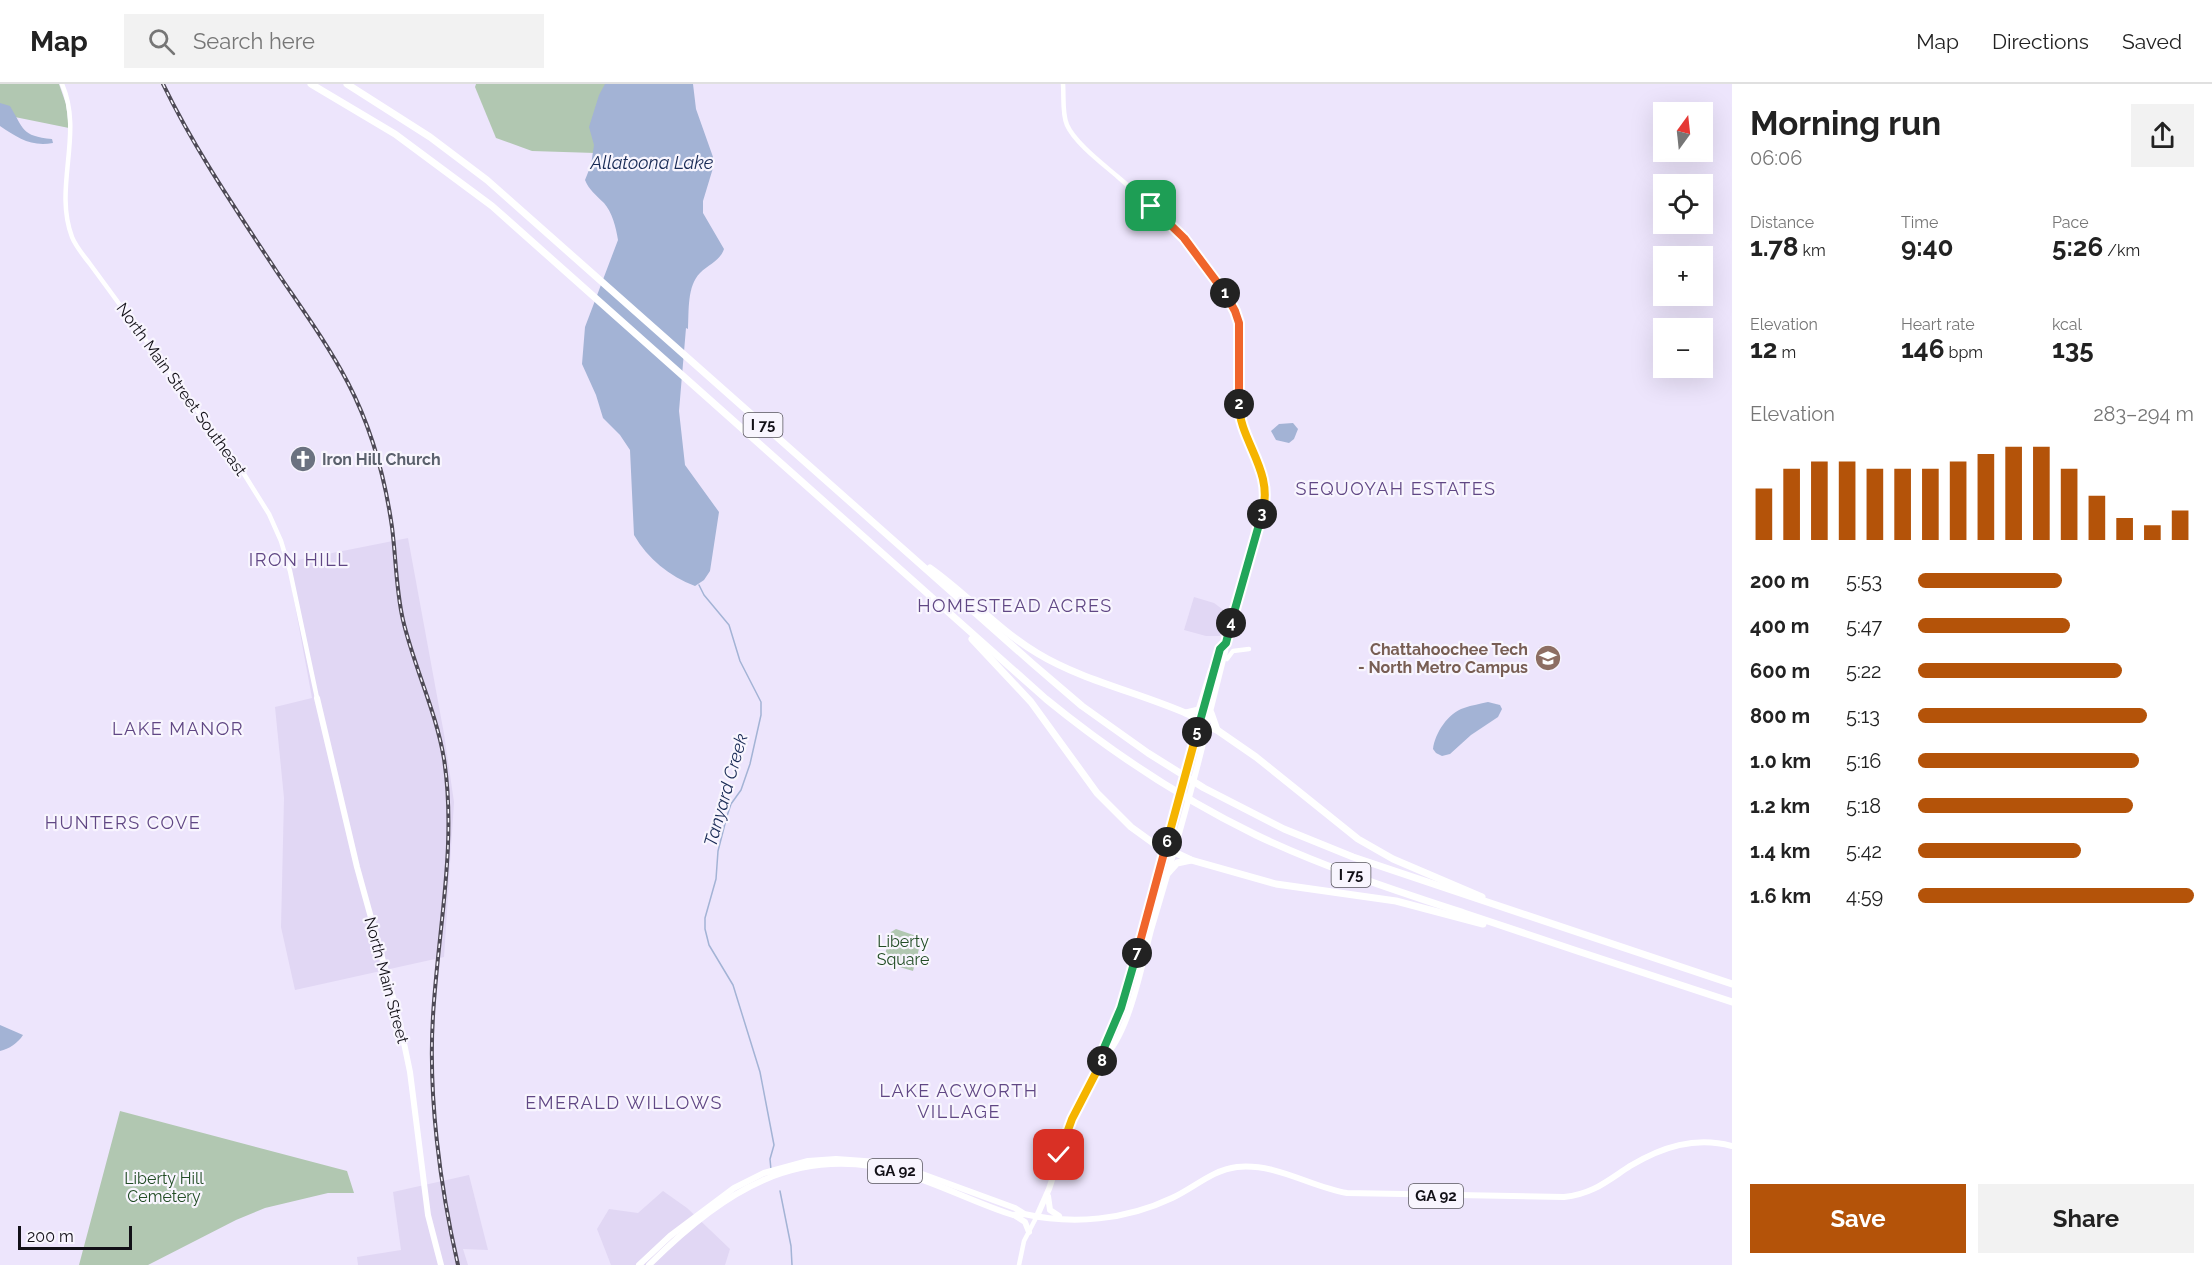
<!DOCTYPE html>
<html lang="en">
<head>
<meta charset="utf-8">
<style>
  :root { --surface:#fff; --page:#f2f2f2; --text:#222; --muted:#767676; --line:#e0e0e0; --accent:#b45309 }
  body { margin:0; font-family:Raleway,sans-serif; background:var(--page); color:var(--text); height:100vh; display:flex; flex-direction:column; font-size:22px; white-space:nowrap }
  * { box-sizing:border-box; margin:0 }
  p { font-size:20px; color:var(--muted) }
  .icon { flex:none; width:33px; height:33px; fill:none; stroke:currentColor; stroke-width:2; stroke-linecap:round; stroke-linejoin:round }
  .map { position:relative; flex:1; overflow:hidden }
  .drawer { display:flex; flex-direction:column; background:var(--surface); width:480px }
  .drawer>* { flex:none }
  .needle { width:39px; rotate:15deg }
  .buttons { position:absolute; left:1653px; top:18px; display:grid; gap:12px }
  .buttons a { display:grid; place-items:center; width:60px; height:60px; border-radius:0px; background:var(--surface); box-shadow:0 6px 24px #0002; font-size:30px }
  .scale { position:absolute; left:18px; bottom:15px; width:114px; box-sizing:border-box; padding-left:6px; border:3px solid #121017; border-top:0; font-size:16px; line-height:21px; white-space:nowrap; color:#121017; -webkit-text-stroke:4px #f8f5fe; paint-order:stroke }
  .pin { position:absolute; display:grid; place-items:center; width:51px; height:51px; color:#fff; margin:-26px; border-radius:12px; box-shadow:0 3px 9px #0006 }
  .km { position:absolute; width:30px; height:30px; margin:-15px; border-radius:50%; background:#222; color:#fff; font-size:16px; line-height:30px; text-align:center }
  .round { display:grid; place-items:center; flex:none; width:63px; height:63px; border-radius:0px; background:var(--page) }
  .headline { display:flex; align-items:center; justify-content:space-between; height:102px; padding:0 18px }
  h1 { font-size:33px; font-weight:700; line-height:45px }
  .metrics { display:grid; grid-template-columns:repeat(3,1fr); gap:9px; height:102px; padding:6px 18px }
  .metrics div { display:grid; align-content:center }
  .metrics b { font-size:26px; font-weight:700 }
  .metrics small { font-size:16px; font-weight:400 }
  .metrics p { font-size:16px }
  .chart { height:168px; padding:12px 18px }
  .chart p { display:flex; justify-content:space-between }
  .chart svg { width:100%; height:108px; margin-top:6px; stroke:var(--accent); stroke-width:6 }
  .action { display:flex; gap:12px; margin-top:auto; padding:12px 18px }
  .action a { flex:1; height:69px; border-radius:0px; background:var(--accent); color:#fff; font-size:24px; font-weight:700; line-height:69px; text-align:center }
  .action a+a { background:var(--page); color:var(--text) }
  ul { padding:0 18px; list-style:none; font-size:20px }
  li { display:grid; grid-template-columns:96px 72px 1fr; align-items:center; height:45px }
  li i { height:15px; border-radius:8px; background:var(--accent) }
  header { display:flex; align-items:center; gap:36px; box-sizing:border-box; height:84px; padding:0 30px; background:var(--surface); border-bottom:2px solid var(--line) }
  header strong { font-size:28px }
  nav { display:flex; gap:33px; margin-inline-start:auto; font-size:21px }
  .search { width:420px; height:54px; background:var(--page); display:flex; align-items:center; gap:15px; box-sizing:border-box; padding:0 21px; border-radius:0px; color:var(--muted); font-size:22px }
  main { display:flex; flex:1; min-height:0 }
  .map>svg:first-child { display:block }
</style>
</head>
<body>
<header>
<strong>Map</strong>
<div class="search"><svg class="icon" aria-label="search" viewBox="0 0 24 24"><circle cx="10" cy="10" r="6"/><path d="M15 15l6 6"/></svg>Search here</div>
<nav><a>Map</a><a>Directions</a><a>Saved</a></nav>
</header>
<main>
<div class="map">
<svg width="1732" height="1181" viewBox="0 0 1732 1181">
  <rect width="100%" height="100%" fill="#ede5fc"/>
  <g fill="#e1d7f4">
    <polygon points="408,454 444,650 454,718 444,873 295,906 281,843 284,714 275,623 312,614 287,478"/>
    <polygon points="1194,513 1214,519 1226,528 1220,552 1206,552 1184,546"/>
    <polygon points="469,1091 488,1166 463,1165 468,1181 358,1181 357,1173 401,1166 393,1108"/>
    <polygon points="663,1107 687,1124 730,1165 725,1181 611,1181 597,1145 609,1125 638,1129"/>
  </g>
  <g fill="#b1c7b1">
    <polygon points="0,0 59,0 66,20 69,44 0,30"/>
    <polygon points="476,0 613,0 595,69 532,67 496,54 475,3"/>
    <polygon points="896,845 922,854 913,887 883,878 891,848"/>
    <polygon points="120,1027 347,1087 354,1109 328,1109 265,1124 236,1136 148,1181 79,1181"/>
  </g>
  <g fill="#a3b3d5">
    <path d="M605,0h88l3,25 17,48v11l-10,33v12l21,36c-4,12 -15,15 -24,24 -13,13 -11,38 -12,56l-2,-1 -7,83 6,54 34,47 -9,59 -6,9 -9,6c-26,-10 -47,-27 -61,-51l-4,-85 -10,-15 -17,-17 -7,-23 -14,-31 3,-37 33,-87c-2,-13 -6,-28 -14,-37 -8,-8 -15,-13 -19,-23l6,-15 3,-20 -5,-18 10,-32z"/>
    <path d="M0,19l10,3c14,23 11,30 42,33l1,4c-22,4 -35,-5 -53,-17z"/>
    <polygon points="1293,339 1298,345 1294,355 1289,359 1276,356 1271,347 1279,340"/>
    <path d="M1488,618l12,3 2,4 -4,8 -27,18 -21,19 -8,2 -6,-3 -3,-4c2,-16 15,-36 31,-41 8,-3 16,-4 24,-6z"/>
    <path d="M0,941l23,10c-5,8 -14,14 -23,16z"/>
  </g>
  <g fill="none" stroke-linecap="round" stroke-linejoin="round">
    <g stroke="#a3b3d5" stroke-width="1.5">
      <polyline points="699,501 704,511 729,541 740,577 761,618 761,631 750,680 741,706 731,720 727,732 718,767 716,795 705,834 705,845 709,861 733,901 760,988 774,1061 770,1075 771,1086"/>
      <polyline points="780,1107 791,1162 792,1181"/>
    </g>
    <g stroke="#fff" stroke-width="4.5">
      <path d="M62,0c22,50 -9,103 10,153 4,10 12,19 18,27l154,210 25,40 12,27 9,30 27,127"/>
      <path d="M1063,0c1,12 -1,30 4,41 8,18 36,39 51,52 42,36 106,92 121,146v86l11,32 10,23 4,19v24l-38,136v8l-19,76"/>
      <polyline points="1227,575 1233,567 1249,565"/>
      <polyline points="1216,580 1220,565 1226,559"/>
      <polyline points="1199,640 1207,612"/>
      <polyline points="1019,1181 1024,1157 1037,1132"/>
    </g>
    <g stroke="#fff" stroke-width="6">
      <polyline points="317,614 357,783 399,935 410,988 428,1131 441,1181"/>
      <polyline points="1103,974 1104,964 1125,913 1199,640"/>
      <polyline points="1048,1112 1050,1126 1059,1132"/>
      <polyline points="1014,1131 1025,1138 1029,1148"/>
      <path d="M1037,1132l12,-27 23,-70 31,-61c26,-23 39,-94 48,-128 20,-67 40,-135 56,-203"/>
      <polyline points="639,1181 670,1152 734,1104 764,1089 808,1077 836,1075 878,1078 914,1087 1015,1124 1023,1129"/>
      <path d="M649,1181c72,-72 147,-123 253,-92 38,11 73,30 111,42l11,-1c49,11 102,6 148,-16 22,-10 40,-28 65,-31 40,-4 73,20 110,26l217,4c29,-3 43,-16 66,-31 32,-19 65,-30 102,-20"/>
    </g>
    <g stroke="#fff" stroke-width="7">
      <path d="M311,0l84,50 97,72 554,493c65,53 134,99 210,136 67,32 138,55 208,78 89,30 179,60 268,89"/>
      <polyline points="347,0 430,53 487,96 1033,580 1082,622 1148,669 1204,704 1284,745 1353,773 1732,900"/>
      <path d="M930,484c37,26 68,62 107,85 46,28 104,40 153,62l9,9 18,6 39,27 102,82 35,20 89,38"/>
      <polyline points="972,555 1031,618 1097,709 1131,743 1160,764 1176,769 1191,776 1276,800 1396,817 1483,840"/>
      <polyline points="1186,629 1199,626 1211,587 1216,579"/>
      <polyline points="1211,629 1217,646"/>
      <polyline points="1168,789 1177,779 1191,776"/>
    </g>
    <g stroke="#4e4a56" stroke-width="4">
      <path id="rail" d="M163,0c32,66 74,127 114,188 25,37 50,71 71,111 23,44 37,95 44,144 4,31 4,63 11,93 11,47 33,91 41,139 13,85 -6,171 -11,257 -5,79 7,171 25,249"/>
    </g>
    <use href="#rail" stroke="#f8f5fe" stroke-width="1.5" stroke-dasharray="4.5" stroke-linecap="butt"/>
  </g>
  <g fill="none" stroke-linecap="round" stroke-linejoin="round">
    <g stroke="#fff" stroke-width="12">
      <polyline id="split-1" points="1151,122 1184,154 1225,209"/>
    </g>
    <g stroke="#fff" stroke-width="12">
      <polyline id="split-2" points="1225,209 1235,227 1239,239 1239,320"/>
    </g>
    <g stroke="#fff" stroke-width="12">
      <path id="split-3" d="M1239,320c0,37 36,67 23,110"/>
    </g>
    <g stroke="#fff" stroke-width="12">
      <polyline id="split-4" points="1231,539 1262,430"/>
    </g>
    <g stroke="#fff" stroke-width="12">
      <polyline id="split-5" points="1197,648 1220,565 1226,559 1231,539"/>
    </g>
    <g stroke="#fff" stroke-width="12">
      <polyline id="split-6" points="1167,758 1197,648"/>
    </g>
    <g stroke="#fff" stroke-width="12">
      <polyline id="split-7" points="1137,869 1167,758"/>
    </g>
    <g stroke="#fff" stroke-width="12">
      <polyline id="split-8" points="1102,977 1104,964 1121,924 1137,869"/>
    </g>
    <g stroke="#fff" stroke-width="12">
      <polyline id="split-9" points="1059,1071 1072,1035 1102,977"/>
    </g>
    <use href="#split-1" stroke="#f0652b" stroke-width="8"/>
    <use href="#split-2" stroke="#f0652b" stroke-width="8"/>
    <use href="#split-3" stroke="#f5b400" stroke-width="8"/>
    <use href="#split-4" stroke="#22a559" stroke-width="8"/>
    <use href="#split-5" stroke="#22a559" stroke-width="8"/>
    <use href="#split-6" stroke="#f5b400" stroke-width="8"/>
    <use href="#split-7" stroke="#f0652b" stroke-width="8"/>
    <use href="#split-8" stroke="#22a559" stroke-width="8"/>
    <use href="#split-9" stroke="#f5b400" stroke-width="8"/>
  </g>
  <defs>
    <g id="church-disc" transform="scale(1.35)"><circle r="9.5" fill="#6b7280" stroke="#f8f5fe"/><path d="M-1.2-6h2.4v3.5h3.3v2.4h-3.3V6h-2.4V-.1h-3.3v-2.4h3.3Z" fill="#fff"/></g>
    <g id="university-disc" transform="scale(1.35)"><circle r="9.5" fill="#8d6e63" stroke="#f8f5fe"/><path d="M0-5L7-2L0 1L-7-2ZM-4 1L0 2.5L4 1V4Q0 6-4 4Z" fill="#fff"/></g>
  </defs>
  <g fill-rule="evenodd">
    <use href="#church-disc" x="303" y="375"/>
    <use href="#university-disc" x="1548" y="574"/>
  </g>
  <g text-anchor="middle" stroke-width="4.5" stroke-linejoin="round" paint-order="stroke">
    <g fill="#f8f5fe" stroke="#57555c" stroke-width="1.5">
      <rect x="743.5" y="329" width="39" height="24" rx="4.5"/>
      <rect x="1331.5" y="779" width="39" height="24" rx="4.5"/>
      <rect x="868" y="1075" width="54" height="24" rx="4.5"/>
      <rect x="1409" y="1100" width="54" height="24" rx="4.5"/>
    </g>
    <g font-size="15" font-weight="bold" fill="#121017">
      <text x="763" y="346">I 75</text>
      <text x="1351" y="796">I 75</text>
      <text x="895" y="1092">GA 92</text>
      <text x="1436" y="1117">GA 92</text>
    </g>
    <g font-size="16" fill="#121017" stroke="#f8f5fe">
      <text transform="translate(182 305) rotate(54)" y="6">North Main Street Southeast</text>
      <text transform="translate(387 896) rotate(75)" y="6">North Main Street</text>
    </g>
    <g font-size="16" font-weight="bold" fill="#5b616d" stroke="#f8f5fe" text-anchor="start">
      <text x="322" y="381">Iron Hill Church</text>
    </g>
    <g font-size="16" font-weight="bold" fill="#785e54" stroke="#f8f5fe" text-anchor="end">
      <text x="1528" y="571">Chattahoochee Tech<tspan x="1528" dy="18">- North Metro Campus</tspan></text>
    </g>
    <g font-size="16" fill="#214c24" stroke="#f8f5fe">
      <text x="903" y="863">Liberty<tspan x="903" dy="18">Square</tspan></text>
      <text x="164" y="1100">Liberty Hill<tspan x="164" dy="18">Cemetery</tspan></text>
    </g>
    <g font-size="18" font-style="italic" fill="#182a55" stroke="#f8f5fe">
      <text x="652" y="85">Allatoona Lake</text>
      <text transform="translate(726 706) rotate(-74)" y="6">Tanyard Creek</text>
    </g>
    <g font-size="18" letter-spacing="1.5" fill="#604784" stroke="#f8f5fe">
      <text x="1396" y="411">SEQUOYAH ESTATES</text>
      <text x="299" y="482">IRON HILL</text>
      <text x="1015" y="528">HOMESTEAD ACRES</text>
      <text x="178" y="651">LAKE MANOR</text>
      <text x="123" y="745">HUNTERS COVE</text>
      <text x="959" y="1013">LAKE ACWORTH<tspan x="959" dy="21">VILLAGE</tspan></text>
      <text x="624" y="1025">EMERALD WILLOWS</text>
    </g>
  </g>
</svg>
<div class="buttons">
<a><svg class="needle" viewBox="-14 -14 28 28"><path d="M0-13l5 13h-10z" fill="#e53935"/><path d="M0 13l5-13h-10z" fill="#767676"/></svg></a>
<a><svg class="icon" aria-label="locate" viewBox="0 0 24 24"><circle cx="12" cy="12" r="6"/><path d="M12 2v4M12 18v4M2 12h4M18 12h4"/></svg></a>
<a>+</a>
<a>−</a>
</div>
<div class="scale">200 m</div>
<div class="pin" style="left:1151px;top:122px;background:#1e9e55"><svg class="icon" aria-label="arrive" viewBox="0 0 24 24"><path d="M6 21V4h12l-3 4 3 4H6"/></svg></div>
<div class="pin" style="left:1059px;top:1071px;background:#d93025"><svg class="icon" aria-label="check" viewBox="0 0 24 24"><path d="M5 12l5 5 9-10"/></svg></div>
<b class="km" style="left:1225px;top:209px">1</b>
<b class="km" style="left:1239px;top:320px">2</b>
<b class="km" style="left:1262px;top:430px">3</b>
<b class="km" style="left:1231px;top:539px">4</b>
<b class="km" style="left:1197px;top:648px">5</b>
<b class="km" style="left:1167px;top:758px">6</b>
<b class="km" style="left:1137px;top:869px">7</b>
<b class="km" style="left:1102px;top:977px">8</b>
</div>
<section class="drawer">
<div class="headline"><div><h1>Morning run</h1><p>06:06</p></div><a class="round"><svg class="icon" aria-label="share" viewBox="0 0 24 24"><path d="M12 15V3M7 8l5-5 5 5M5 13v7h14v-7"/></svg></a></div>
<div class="metrics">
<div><p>Distance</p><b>1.78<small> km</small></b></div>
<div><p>Time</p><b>9:40</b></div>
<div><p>Pace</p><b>5:26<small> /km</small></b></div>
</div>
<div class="metrics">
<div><p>Elevation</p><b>12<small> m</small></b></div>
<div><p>Heart rate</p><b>146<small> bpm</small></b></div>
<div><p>kcal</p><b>135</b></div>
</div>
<div class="chart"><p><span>Elevation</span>283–294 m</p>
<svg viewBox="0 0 160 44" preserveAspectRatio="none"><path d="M5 44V23M15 44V15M25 44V12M35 44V12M45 44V15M55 44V15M65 44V15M75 44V12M85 44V9M95 44V6M105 44V6M115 44V15M125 44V26M135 44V35M145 44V38M155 44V32"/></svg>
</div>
<ul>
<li><b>200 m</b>5:53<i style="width:52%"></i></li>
<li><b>400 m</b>5:47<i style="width:55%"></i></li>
<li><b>600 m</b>5:22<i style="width:74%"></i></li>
<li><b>800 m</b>5:13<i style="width:83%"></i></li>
<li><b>1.0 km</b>5:16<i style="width:80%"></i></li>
<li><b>1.2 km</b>5:18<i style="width:78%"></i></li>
<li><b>1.4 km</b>5:42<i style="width:59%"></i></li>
<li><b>1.6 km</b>4:59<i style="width:100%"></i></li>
</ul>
<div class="action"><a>Save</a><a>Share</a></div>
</section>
</main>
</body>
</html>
